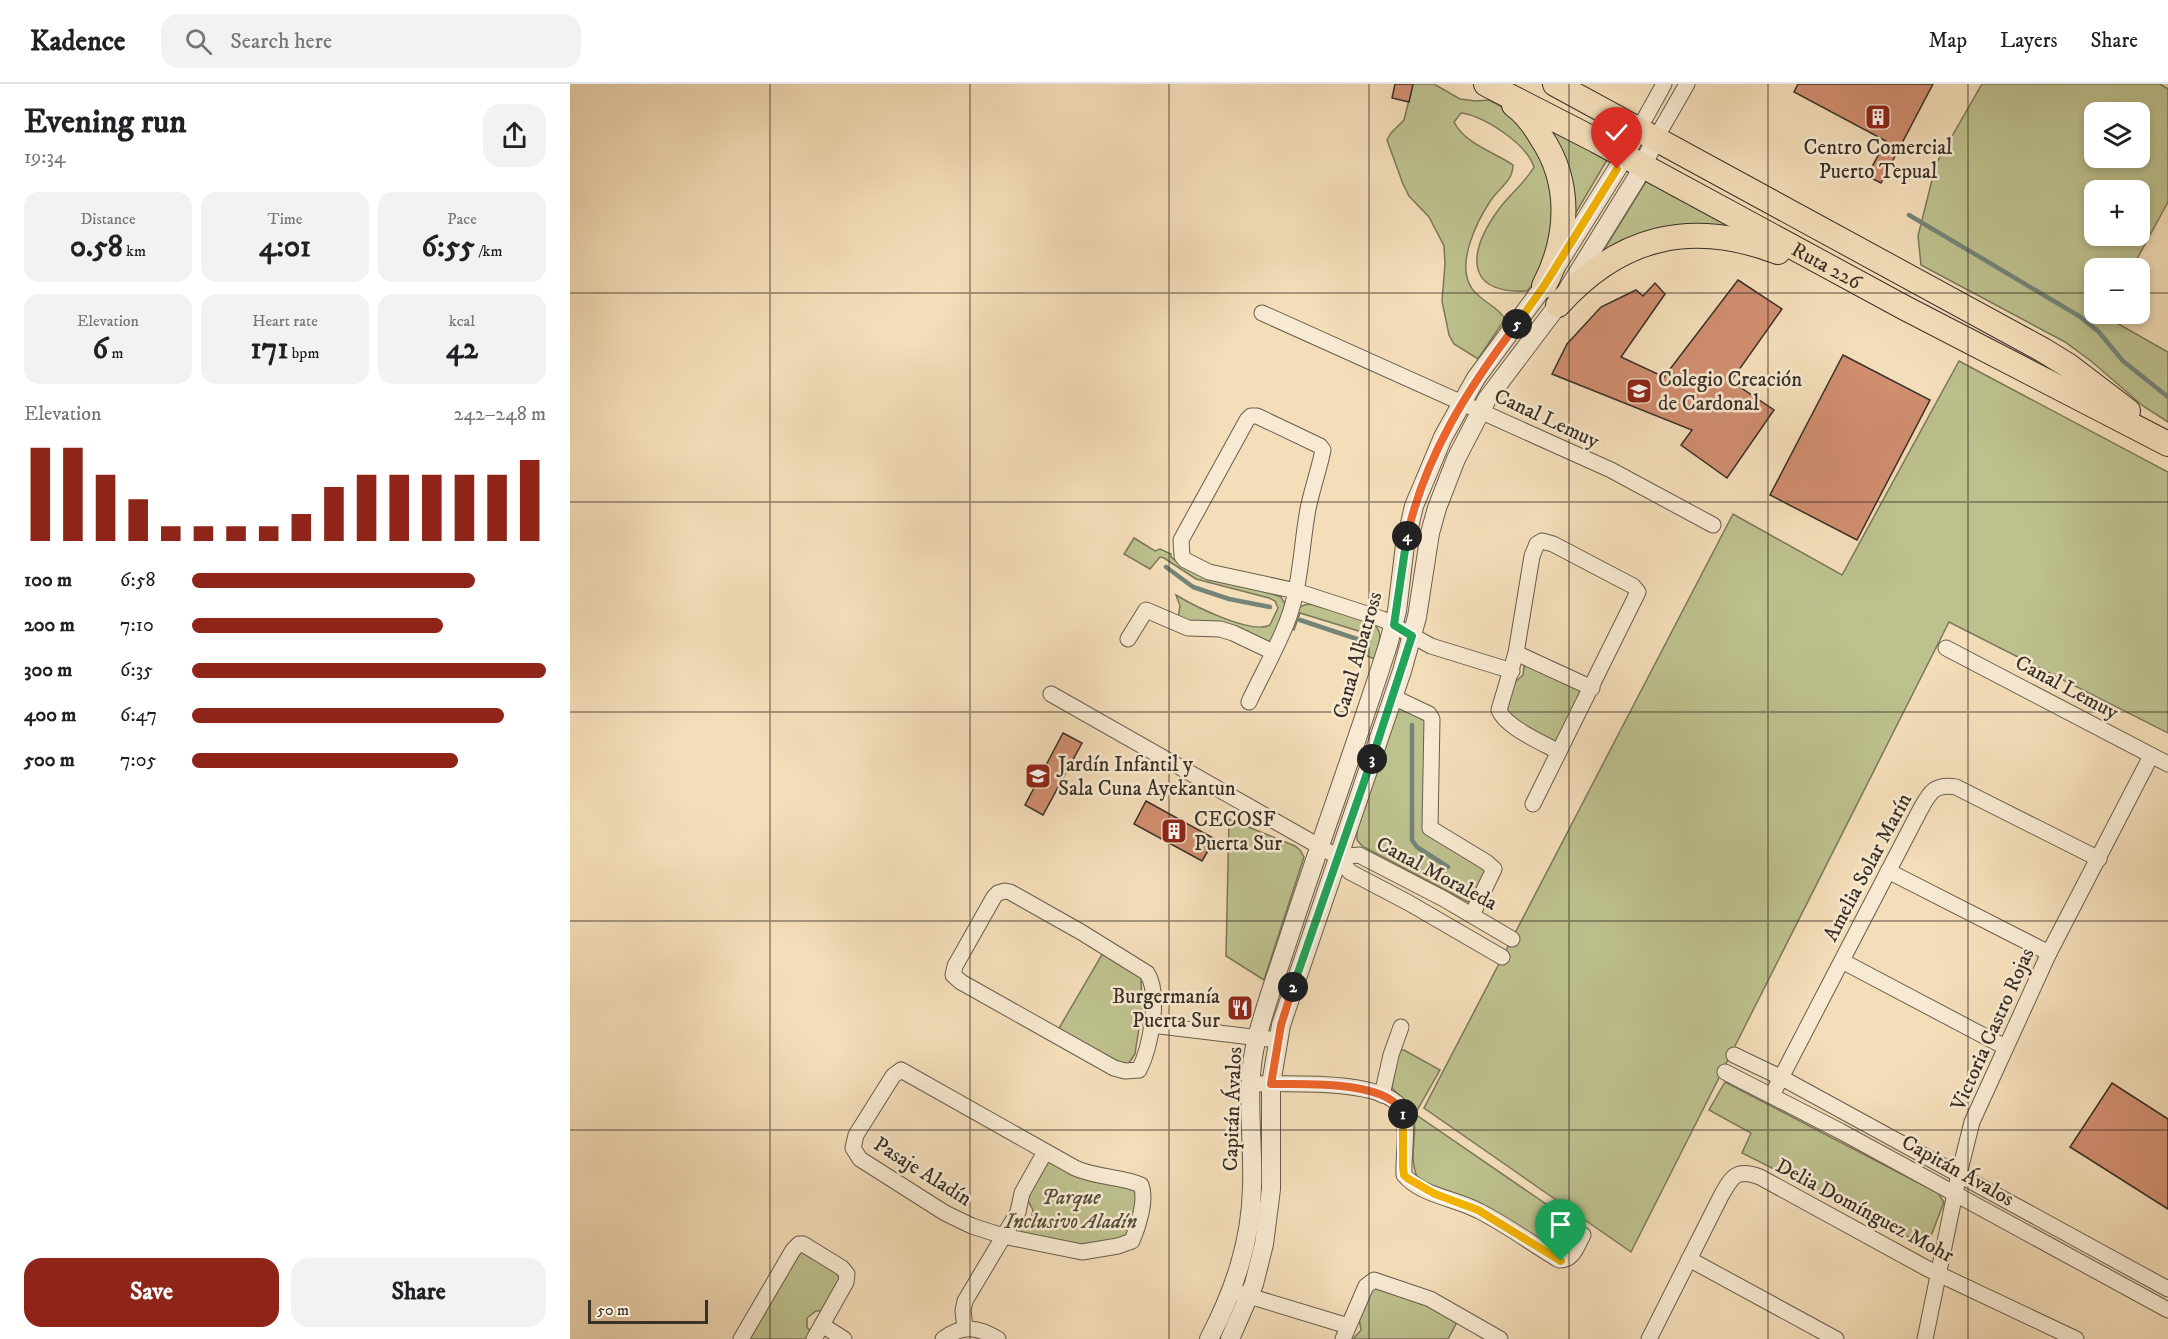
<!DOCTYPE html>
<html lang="en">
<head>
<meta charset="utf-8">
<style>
  :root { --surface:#fff; --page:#f2f2f2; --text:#202124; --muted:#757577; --line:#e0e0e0; --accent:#8f2418 }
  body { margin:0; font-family:"IM FELL DW Pica",serif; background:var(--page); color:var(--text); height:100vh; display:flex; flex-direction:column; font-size:22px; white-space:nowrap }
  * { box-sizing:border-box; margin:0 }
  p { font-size:20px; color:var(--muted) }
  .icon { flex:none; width:33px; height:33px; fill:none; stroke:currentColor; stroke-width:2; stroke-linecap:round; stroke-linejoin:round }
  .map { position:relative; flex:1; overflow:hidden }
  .drawer { display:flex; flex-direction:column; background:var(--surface); width:570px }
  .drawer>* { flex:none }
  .tools { position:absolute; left:1514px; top:18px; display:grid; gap:12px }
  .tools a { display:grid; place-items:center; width:66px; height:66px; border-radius:12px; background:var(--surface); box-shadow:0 3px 9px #0003; font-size:30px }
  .scale { position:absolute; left:18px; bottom:15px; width:120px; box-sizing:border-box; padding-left:6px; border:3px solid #393027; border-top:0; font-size:16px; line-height:21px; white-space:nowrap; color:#393027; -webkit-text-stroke:4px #f8ead2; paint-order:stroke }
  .pin { position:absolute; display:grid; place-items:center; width:51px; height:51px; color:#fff; margin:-62px -26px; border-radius:50% 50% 50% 0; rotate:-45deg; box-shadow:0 0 6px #0007 }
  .pin .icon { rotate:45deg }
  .km { position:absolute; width:30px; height:30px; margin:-15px; border-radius:50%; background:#222; color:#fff; font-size:16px; line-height:30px; text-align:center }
  .round { display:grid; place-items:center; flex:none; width:63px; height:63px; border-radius:18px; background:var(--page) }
  .headline { display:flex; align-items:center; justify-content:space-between; height:102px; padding:0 24px }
  h1 { font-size:33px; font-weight:700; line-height:45px }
  .figures { display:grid; grid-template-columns:repeat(3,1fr); gap:9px; height:102px; padding:6px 24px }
  .figures div { display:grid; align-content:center; border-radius:15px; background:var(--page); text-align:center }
  .figures b { font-size:30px; font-weight:700 }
  .figures small { font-size:16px; font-weight:400 }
  .figures p { font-size:16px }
  .chart { height:168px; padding:12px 24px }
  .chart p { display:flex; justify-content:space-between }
  .chart svg { width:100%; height:108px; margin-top:6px; stroke:var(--accent); stroke-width:6 }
  .primary-button { display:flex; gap:12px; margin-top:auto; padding:12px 24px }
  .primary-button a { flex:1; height:69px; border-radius:18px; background:var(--accent); color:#fff; font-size:24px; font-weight:700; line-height:69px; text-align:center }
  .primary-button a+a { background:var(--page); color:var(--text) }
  ul { padding:0 24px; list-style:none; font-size:20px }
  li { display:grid; grid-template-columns:96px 72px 1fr; align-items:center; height:45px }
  li i { height:15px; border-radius:8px; background:var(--accent) }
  header { display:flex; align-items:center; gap:36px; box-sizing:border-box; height:84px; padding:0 30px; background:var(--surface); border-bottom:2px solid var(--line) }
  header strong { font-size:28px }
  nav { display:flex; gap:33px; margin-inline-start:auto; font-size:21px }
  .search { width:420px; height:54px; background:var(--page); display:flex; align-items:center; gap:15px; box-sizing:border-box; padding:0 21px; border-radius:18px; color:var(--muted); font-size:22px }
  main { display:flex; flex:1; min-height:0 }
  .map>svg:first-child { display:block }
</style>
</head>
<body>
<header>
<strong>Kadence</strong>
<div class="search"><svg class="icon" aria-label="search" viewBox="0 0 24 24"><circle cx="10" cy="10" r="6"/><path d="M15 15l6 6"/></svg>Search here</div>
<nav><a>Map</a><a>Layers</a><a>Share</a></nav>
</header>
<main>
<section class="drawer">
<div class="headline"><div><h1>Evening run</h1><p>19:34</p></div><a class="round"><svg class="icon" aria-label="share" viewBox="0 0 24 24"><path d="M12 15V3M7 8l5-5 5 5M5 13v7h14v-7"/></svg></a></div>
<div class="figures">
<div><p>Distance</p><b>0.58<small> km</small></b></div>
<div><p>Time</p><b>4:01</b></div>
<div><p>Pace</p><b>6:55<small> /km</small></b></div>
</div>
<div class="figures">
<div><p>Elevation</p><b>6<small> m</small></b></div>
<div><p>Heart rate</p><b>171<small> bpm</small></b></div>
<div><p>kcal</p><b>42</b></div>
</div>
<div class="chart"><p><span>Elevation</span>242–248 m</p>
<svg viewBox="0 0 160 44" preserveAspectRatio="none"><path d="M5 44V6M15 44V6M25 44V17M35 44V27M45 44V38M55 44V38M65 44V38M75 44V38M85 44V33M95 44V22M105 44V17M115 44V17M125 44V17M135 44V17M145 44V17M155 44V11"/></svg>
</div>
<ul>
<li><b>100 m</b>6:58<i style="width:80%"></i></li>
<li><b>200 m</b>7:10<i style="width:71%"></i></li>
<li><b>300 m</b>6:35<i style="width:100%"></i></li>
<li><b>400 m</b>6:47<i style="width:88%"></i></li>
<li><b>500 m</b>7:05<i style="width:75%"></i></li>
</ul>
<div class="primary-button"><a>Save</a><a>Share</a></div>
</section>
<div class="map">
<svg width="1598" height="1255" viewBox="0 0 1598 1255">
  <rect width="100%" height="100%" fill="#f4deb9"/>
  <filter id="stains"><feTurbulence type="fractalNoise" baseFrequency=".00333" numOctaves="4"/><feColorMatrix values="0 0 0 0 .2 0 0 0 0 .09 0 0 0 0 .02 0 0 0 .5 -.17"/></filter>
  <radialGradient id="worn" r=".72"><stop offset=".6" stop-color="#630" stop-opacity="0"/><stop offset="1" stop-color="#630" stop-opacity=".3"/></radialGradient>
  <g fill="#bdc18e" stroke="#7b785a" stroke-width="1.5" fill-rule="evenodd">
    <path d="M843,0h21l26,15 16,2 13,-1 19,10 29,27 22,57 -16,79 -16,18c-65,3 -58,-41 -28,-82 11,-15 26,-26 35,-42 -7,-23 -50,-51 -73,-54l-7,9c11,22 40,30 59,43 0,16 -14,23 -22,35 -14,21 -35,63 -20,87 8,14 26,18 34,32l-27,40 -24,-15 -5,-9 -7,-34 3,-37 -1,-18 -15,-29 -20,-21 -6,-12 -16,-44 4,-7 13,-13z"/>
    <path d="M1412,0h178l8,5v113l-36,66h-38v46h13l-1,3 62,35v70l-25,-16 -52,-45 -26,-19 -144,-77 -3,-29 18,-72zM1524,28h45v46h-45zM1524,106h45v46h-45z"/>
    <polygon points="968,36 1037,76 1001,137"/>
    <polygon points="1077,96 1172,147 1032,169"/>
    <polygon points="1389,277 1598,388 1598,649 1379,538 1061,1168 854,1024 1163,430 1272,491"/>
    <path d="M564,454l21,13 5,-2 11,5v3l12,9 98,31 6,10 -16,35h-8l-85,-24 2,-12 -4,-11c18,11 76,40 94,30l8,-17 -3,-7 -6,-3 -73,-19 -32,-21 -4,-1 -10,12 -26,-15z"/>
    <path d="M740,520l60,17c16,10 9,23 4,38l-9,-4c4,-8 8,-15 0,-22l-65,-20 -6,17 -5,-2c5,-12 6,-23 21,-24z"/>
    <polygon points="960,581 1010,606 1012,613 992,655 984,658 939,634 935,619 944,599 953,591 954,583"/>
    <polygon points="829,623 857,634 855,736 917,786 901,817 898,818 792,762 787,756 787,746"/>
    <polygon points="659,735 725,762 730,766 734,773 694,896 656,872"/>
    <polygon points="534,867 571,894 572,925 566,963 565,970 557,982 488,946"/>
    <path d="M828,966h6l36,20 -25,44 163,112 -9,23 -6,6 -105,-58 -40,-18c-12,-25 3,-48 -7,-71 -4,-9 -14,-13 -19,-20z"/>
    <polygon points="1155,998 1368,1109 1374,1118 1361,1152 1350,1159 1172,1069 1181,1049 1139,1026"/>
    <polygon points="477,1077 566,1105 568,1116 559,1150 551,1156 512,1163 452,1150 446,1146 447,1143 455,1142 461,1137 463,1126 457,1115"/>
    <polygon points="231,1166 272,1191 255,1227 246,1227 237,1234 237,1243 242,1250 238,1255 176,1255"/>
    <polygon points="802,1204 833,1209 888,1236 878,1255 783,1255 791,1246 789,1234"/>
  </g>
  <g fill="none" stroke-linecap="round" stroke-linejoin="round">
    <g stroke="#748479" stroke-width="4.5">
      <polyline points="1339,131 1509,232 1528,247 1553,277 1598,313"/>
      <polyline points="596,483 623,503 659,515 700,523"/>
      <polyline points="730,536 793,557"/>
      <polyline points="842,641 842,756 847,763 878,783"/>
    </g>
  </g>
  <g fill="#d18e70" stroke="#393027" stroke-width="1.5">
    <polygon points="825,0 843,0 839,18 822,14"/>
    <polygon points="1228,0 1363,0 1311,99 1297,92 1316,57 1224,8"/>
    <polygon points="1168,196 1212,225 1161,297 1204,326 1157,394 1111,361 1122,346 982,290 997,260 1031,223 1066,206 1073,212 1085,199 1095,210 1051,273 1094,293"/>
    <polygon points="1273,271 1360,316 1287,456 1200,411"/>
    <polygon points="493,649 512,659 473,731 455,721"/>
    <polygon points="576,717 645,755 632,777 564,740"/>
    <polygon points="1542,999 1598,1035 1598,1125 1500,1063"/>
  </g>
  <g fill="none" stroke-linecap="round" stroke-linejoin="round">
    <g stroke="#685c4c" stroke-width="17">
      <g id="minor">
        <polyline points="1069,45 1094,0"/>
        <polyline points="1086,54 1117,0"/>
        <polyline points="692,229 1041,386 1143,441"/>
        <polyline points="558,555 576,526 618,544 650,545 663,549 703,568"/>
        <polyline points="1376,564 1598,680"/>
        <polyline points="946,569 1022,604"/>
        <polyline points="481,610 768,773 780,788 839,819 932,873"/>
        <polyline points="823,613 859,630 862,635 860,744 916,778 924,785 902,831"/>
        <path d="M679,618c12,-26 27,-52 38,-80 14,-36 14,-75 21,-113 4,-20 11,-39 15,-59l-3,-4 -63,-30h-6l-4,4 -66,120 1,16 3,4 24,12 87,19 86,28 49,27 81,25"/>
        <path d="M963,720l105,-212 -5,-6 -80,-42 -11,-3 -5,3 -5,12 -16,97 -17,57c6,17 44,33 60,42"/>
        <polyline points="768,773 789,771 874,815 942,855"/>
        <polyline points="1318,787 1479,869"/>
        <path d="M435,807l5,1 71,40 66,41c14,21 3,76 -8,97l-14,1 -11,-3 -153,-86 -8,-7 2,-9 39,-69 4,-4z"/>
        <polyline points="1272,877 1435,963"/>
        <polyline points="581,941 707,956"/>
        <polyline points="1164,971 1212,994 1598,1205"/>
        <path d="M331,986l174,98c22,10 46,8 66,17 6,15 -3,42 -9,56l-14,5 -36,6 -79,-16 -31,-10 -27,-13 -85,-54 -7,-11 3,-13 37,-59z"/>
        <polyline points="1155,988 1270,1047 1598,1226"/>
        <path d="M681,1000c31,0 136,-6 151,26 7,15 1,47 2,65 18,21 51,23 75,36 28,14 53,33 80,49 14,1 18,-14 24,-25"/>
        <polyline points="812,1011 821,971 831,943"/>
        <path d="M1202,1011l147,-283c10,-18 14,-29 37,-25l143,72"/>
        <polyline points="1119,1175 1266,1255"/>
        <polyline points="669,1209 778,1242"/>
        <polyline points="252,1241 274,1255"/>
        <polyline points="395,1244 393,1227 395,1217 448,1128 452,1109 475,1068"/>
        <polyline points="171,1255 223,1166 229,1160 233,1160 272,1184 277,1190 276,1198 244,1255"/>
        <path d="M373,1255c20,-15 35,-12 55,0"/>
        <polyline points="773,1255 796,1202 804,1196 860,1215 930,1255"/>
        <path d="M1079,1255l72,-143c11,-20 16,-28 39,-19l168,92 148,70"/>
        <polyline points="1355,1255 1389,1090 1402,1038 1479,869 1581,672"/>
      </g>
    </g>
    <g stroke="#685c4c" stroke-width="20">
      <g id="tertiary">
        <path d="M639,1255c25,-48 42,-97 43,-152 2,-49 -8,-101 5,-149 9,-36 22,-70 33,-104 32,-97 67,-192 98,-289l9,-34 8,-66 9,-39 29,-69 33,-59 68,-92 73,-117 22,-40"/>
        <polyline points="660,1255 684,1200 694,1160 701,1105 701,1000 711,941 832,587 847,533 860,449 867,424 886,375 917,315 988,221 1066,95 1086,54"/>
      </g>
    </g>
    <g stroke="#393027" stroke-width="26">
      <g id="primary">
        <path id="s1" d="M916,0l111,57 308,167 263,136"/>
        <polyline points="985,0 1473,266 1499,282 1558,327"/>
        <path d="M944,21c11,8 20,20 27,32 31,46 28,101 3,149"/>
        <path d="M988,221c62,-69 133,-86 220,-53"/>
      </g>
    </g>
    <use href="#minor" stroke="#f8ead2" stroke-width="15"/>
    <use href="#tertiary" stroke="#f8ead2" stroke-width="18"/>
    <use href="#primary" stroke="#f4deb9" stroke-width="24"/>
  </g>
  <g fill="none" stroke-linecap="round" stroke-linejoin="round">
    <g stroke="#fff" stroke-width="12">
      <polyline id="split-1" points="833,1030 833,1083 834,1091 837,1094 865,1110 908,1126 991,1177"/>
    </g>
    <g stroke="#fff" stroke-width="12">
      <path id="split-2" d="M723,903l-12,38 -10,59c31,0 120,-4 132,30"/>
    </g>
    <g stroke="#fff" stroke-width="12">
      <polyline id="split-3" points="723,903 802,675"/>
    </g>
    <g stroke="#fff" stroke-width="12">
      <polyline id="split-4" points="802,675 842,552 824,541 837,452"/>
    </g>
    <g stroke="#fff" stroke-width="12">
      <path id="split-5" d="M837,452c18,-80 61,-148 110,-212"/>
    </g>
    <g stroke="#fff" stroke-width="12">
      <polyline id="split-6" points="947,240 974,202 1047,85"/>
    </g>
    <use href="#split-1" stroke="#f5b400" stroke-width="8"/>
    <use href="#split-2" stroke="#f0652b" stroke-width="8"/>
    <use href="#split-3" stroke="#22a559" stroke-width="8"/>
    <use href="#split-4" stroke="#22a559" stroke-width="8"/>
    <use href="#split-5" stroke="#f0652b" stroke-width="8"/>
    <use href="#split-6" stroke="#f5b400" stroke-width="8"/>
  </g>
  <path fill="none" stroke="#393027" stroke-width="1.5" stroke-opacity="0.55" d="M200,0v1255M400,0v1255M599,0v1255M799,0v1255M999,0v1255M1198,0v1255M1398,0v1255M0,209h1524M1569,209h29M0,418h1598M0,628h1598M0,837h1598M0,1046h1598"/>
  <defs>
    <g id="building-square" transform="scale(1.35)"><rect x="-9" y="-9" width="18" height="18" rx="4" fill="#8f2418" stroke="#f8ead2"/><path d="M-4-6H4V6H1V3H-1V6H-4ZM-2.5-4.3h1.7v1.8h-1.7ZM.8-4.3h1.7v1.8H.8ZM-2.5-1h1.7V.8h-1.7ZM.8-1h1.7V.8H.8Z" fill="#fff"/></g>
    <g id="school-square" transform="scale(1.35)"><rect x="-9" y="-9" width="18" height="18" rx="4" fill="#8f2418" stroke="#f8ead2"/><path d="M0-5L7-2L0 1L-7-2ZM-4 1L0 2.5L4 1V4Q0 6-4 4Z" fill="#fff"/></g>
    <g id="restaurant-square" transform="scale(1.35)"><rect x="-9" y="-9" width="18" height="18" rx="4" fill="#8f2418" stroke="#f8ead2"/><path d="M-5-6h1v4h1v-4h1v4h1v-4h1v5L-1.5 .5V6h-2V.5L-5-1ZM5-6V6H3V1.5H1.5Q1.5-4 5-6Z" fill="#fff"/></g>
  </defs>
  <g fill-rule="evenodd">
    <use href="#building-square" x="1308" y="33"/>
    <use href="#school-square" x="1069" y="307"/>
    <use href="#school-square" x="468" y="692"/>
    <use href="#building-square" x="604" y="747"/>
    <use href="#restaurant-square" x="670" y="924"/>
  </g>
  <g text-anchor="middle" stroke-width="5" stroke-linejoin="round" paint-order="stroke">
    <g font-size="21" fill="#393027" stroke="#f8ead2" text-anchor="start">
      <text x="1308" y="70" text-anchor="middle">Centro Comercial<tspan x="1308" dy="24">Puerto Tepual</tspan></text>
      <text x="1088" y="302">Colegio Creación<tspan x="1088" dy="24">de Cardonal</tspan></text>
      <text x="488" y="687">Jardín Infantil y<tspan x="488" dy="24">Sala Cuna Ayekantun</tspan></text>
      <text x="624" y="742">CECOSF<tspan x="624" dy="24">Puerta Sur</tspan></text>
      <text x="650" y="919" text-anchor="end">Burgermanía<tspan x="650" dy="24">Puerta Sur</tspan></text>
    </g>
    <g font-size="21" fill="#393027" stroke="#f8ead2">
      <text dy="7" stroke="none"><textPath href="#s1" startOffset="386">Ruta 226</textPath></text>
      <text transform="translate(977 334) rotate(25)" y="7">Canal Lemuy</text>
      <text transform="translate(787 571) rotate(-74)" y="7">Canal Albatross</text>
      <text transform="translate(1497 603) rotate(28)" y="7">Canal Lemuy</text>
      <text transform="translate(1297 783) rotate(-62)" y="7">Amelia Solar Marín</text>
      <text transform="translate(867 789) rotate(28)" y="7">Canal Moraleda</text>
      <text transform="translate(1422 945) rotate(-66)" y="7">Victoria Castro Rojas</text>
      <text transform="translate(662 1025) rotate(-88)" y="7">Capitán Ávalos</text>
      <text transform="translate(1388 1086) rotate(29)" y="7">Capitán Ávalos</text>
      <text transform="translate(353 1087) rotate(32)" y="7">Pasaje Aladín</text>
      <text transform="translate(1295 1126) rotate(28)" y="7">Delia Domínguez Mohr</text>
    </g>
    <g font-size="21" font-style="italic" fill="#534d3c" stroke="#f8ead2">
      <text x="501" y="1120">Parque<tspan x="501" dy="24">Inclusivo Aladín</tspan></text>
    </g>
  </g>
  <rect width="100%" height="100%" filter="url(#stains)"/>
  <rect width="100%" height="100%" fill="url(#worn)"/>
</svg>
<div class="tools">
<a><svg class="icon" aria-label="layers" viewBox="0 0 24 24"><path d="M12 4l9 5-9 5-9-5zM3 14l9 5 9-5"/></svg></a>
<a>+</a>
<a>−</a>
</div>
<div class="scale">50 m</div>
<div class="pin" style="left:991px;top:1177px;background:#1e9e55"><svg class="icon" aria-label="arrive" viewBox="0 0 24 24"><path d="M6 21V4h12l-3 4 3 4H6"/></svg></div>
<div class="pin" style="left:1047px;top:85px;background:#d93025"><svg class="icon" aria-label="check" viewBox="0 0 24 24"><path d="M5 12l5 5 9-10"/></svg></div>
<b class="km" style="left:833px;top:1030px">1</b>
<b class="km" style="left:723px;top:903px">2</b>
<b class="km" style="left:802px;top:675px">3</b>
<b class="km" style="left:837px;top:452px">4</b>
<b class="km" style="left:947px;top:240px">5</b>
</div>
</main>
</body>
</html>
